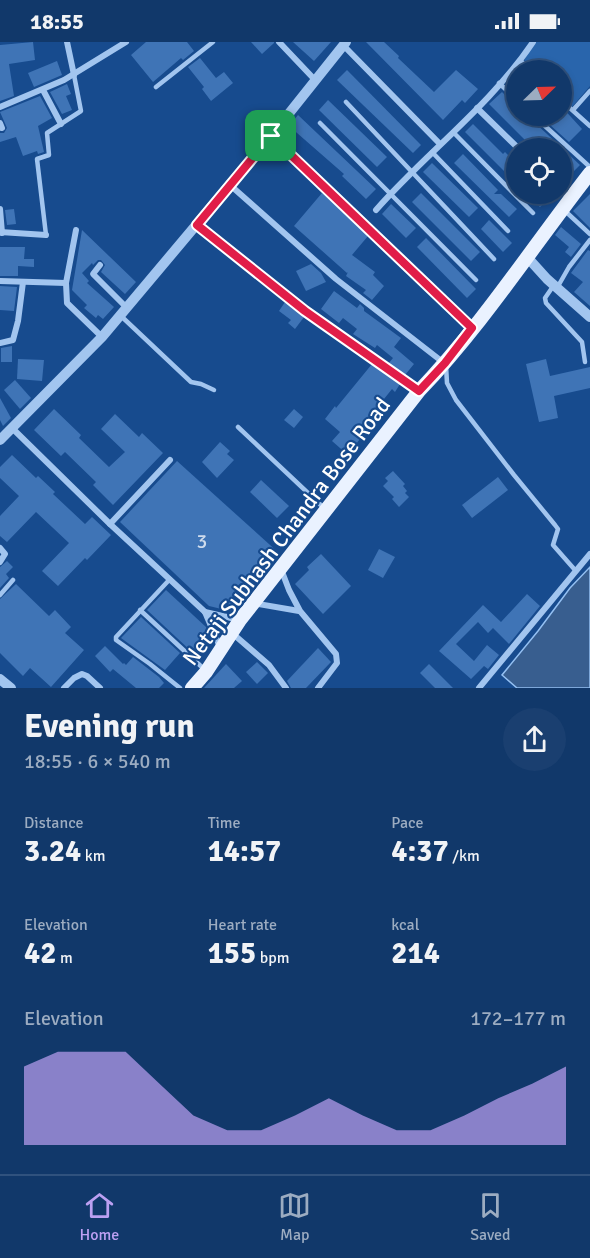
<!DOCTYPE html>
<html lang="en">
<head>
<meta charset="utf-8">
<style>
  :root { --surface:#11386a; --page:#1a3f70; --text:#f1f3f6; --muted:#9cacc1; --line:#30527e; --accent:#bca0f2 }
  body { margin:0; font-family:Signika,sans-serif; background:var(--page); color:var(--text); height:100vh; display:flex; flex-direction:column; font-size:22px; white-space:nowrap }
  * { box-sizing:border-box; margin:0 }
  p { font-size:20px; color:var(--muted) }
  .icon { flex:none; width:33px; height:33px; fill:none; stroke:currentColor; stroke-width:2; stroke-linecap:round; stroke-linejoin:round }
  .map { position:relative; height:646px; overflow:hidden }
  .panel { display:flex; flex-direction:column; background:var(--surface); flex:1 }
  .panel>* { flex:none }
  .needle { width:39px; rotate:67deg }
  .fabs { position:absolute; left:506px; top:18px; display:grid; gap:12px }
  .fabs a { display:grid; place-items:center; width:66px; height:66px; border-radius:50%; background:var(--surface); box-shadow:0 3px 9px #0003,0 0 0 2px var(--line); font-size:30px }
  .pin { position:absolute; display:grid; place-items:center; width:51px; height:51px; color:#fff; margin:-26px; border-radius:12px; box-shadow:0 3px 9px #0006 }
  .round { display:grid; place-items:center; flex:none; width:63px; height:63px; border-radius:32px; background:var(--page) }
  .overview { display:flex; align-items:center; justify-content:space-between; height:102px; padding:0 24px }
  h1 { font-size:33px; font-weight:700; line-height:45px }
  .figures { display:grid; grid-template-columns:repeat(3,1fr); gap:9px; height:102px; padding:6px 24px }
  .figures div { display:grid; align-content:center }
  .figures b { font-size:30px; font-weight:700 }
  .figures small { font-size:16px; font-weight:400 }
  .figures p { font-size:16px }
  .chart { height:168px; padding:12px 24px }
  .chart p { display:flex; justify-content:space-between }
  .chart svg { width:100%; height:108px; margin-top:6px; fill:var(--accent); opacity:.7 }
  .status { display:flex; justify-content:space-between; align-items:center; height:42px; padding:0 30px; background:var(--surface); direction:ltr }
  .status svg { height:16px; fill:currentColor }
  .tab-bar { display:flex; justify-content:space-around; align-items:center; height:84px; border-top:2px solid var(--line); background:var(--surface); font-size:16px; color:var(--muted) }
  .tab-bar a { display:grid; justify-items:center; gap:3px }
  .tab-bar .current { color:var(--accent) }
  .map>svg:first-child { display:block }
</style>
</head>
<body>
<div class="status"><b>18:55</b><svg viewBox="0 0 49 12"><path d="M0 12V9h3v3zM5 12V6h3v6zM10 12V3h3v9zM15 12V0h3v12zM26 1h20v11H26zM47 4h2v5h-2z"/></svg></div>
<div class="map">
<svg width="590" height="646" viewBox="0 0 590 646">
  <rect width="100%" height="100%" fill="#174b8e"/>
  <polygon fill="#2965ac" points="534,0 590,0 590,44 572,65 561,54 561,28 534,28 524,18"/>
  <polygon fill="#385e8f" stroke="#94c0f2" stroke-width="1.5" points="590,525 590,646 517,646 502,633 538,589 570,546"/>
  <g fill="#3f74b6">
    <polygon points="33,0 35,18 9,22 14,54 0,59 0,3"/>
    <polygon points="146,0 187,0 194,9 183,18 181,16 153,40 131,13"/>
    <polygon points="251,0 274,0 274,1 262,12"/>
    <polygon points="293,0 331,0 314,19"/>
    <polygon points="366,0 384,0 399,14 398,16 434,50 456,28 478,47 465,61 462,58 443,78"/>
    <polygon points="200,16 216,36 224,30 233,41 211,59 202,47 204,45 188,25"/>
    <polygon points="57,19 62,33 34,45 28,31"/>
    <polygon points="347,28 421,103 413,111 337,38"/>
    <polygon points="67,42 71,52 66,54 72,68 62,72 50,50"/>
    <polygon points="502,50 516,64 516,74 530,74 531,77 580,123 565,138 561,134 561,106 533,106 489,62"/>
    <polygon points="40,54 52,76 38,84 44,110 38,112 37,109 23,114 16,95 0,100 0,91 4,91 7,86 0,70"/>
    <polygon points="328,58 387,115 377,125 319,68"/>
    <polygon points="561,64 582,87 569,100 540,74 561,74"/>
    <polygon points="298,73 376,147 366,157 342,134 344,132 289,84"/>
    <polygon points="473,82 503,112 505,110 516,121 516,130 512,134 509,134 465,90"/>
    <polygon points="463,112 498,148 494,152 501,152 517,167 509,175 454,121"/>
    <polygon points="432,121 478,166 469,175 423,130"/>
    <polygon points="322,151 368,194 352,213 375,230 373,233 384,244 372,258 363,251 366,248 346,234 348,230 347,231 294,184"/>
    <polygon points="421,151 480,210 471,219 412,160"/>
    <polygon points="526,152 542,152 548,157 540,165"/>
    <polygon points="590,152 590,186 573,169"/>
    <polygon points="391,162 416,186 406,196 382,172"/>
    <polygon points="14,167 16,182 7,183 5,168"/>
    <polygon points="489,178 512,201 503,210 481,187"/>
    <polygon points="561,185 581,202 571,215 565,210 569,205 555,193"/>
    <polygon points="82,188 136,240 125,252 101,230 105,223 101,218 98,218 93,223 92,221 82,231 89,239 87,241 114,265 103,277 98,273 96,276 84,266 87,263 72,248"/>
    <polygon points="426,196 476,247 467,256 417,205"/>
    <polygon points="0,205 25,205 24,217 34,217 34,225 18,224 18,234 0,234"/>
    <polygon points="588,208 590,209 590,264 574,250 583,240 571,231"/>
    <polygon points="311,222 321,231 326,240 306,249 296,229"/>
    <polygon points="0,244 17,245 14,269 0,268"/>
    <polygon points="334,249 357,266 360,262 364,266 364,269 401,296 394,305 414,322 405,333 389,321 393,316 377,303 375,306 353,292 357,287 343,276 339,281 321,267"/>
    <polygon points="285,260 304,275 295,287 288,281 291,278 279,269"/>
    <polygon points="12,304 12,320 1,320 1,306"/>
    <polygon points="18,317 44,318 42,339 17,337"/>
    <polygon points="546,317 550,334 590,325 590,346 554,354 558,376 539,380 526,322"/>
    <polygon points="372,322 400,342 395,350 392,347 376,367 359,391 362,394 348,413 332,399 340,390 325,377 335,364 336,366"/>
    <polygon points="15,338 31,356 20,367 4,348"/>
    <polygon points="0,356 11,376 3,384 0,378"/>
    <polygon points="54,367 81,393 79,396 109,425 125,410 101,387 115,372 139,395 142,391 163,411 113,463 93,443 96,440 65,410 61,414 34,388"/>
    <polygon points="294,367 303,375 294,386 284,378"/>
    <polygon points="220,400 230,409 227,412 234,418 217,436 202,420"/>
    <polygon points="12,413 36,436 38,434 55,450 53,452 85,482 92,475 111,493 87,518 85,516 58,544 42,529 69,501 36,470 7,500 0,494 0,474 19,454 0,436 0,425"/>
    <polygon points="177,419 280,512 234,570 209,564 120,480"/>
    <polygon points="393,429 405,442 403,444 407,449 405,451 409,455 399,465 392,457 394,455 383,444 388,439 385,436"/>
    <polygon points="498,435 508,448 472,476 462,463"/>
    <polygon points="261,438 289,464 277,476 250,450"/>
    <polygon points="379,507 395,515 383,536 368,528"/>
    <polygon points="321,512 351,544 323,572 295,542 309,528 307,525"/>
    <polygon points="7,519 13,525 6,532 9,536 0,546 0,525"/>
    <polygon points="16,542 49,574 55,568 71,585 65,591 84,608 51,645 30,626 23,634 0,611 0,557"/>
    <polygon points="166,548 206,585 209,592 192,610 147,568"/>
    <polygon points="527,552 540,564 509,602 493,586 488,591 478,580 456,602 474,619 487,603 499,613 488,627 484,624 471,637 439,609 483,563 501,580"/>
    <polygon points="141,575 180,611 165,628 121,596"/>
    <polygon points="105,604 123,622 124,621 126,623 133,615 159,635 164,641 159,646 136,646 113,627 110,630 95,614"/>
    <polygon points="318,606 331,620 306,646 291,646 287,639"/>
    <polygon points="257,620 268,631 257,642 246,630"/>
    <polygon points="226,622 242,639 234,646 204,646"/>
    <polygon points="429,622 453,646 435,646 420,631"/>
  </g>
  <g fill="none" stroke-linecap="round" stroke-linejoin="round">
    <g stroke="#a2c5ef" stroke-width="4.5">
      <polyline points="520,18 530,28"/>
      <polyline points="499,41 516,57"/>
      <polyline points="156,45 213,0"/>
      <polyline points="561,58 590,84"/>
      <polyline points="346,60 494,217"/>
      <polyline points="573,68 590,49"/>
      <polyline points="534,74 590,125"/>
      <polyline points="320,81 476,238"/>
      <polyline points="453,90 533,171"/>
      <polyline points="432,110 508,189"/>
      <polyline points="564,168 590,192"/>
      <polyline points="46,193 37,117 49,113 47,91 81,69 74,33"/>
      <polyline points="554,243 545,256 546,261 582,300 585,320"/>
      <polyline points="557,246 569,225 590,198"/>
      <polyline points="121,274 191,340 201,342 214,348"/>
      <polyline points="446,324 447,341 456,358 514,433 555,483 558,487 553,503 575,528"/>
      <polyline points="238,385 326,468"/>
      <polyline points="170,537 116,595 116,598 150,622 180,646"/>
      <polyline points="0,553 13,538"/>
      <polyline points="140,568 204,627"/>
    </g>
    <g stroke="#a2c5ef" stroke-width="6">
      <polyline points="67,0 74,33"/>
      <polyline points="279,0 316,39"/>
      <polyline points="343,3 440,102"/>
      <polyline points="43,48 61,82"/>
      <polyline points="0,65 64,38 126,0"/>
      <polyline points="477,66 518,106"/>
      <polyline points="0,81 2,86"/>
      <polyline points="271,94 472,286"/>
      <polyline points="230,143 336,237 444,321"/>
      <polyline points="561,148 570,156"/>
      <polyline points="0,167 2,191"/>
      <path d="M376,168c50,-57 114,-104 157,-168"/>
      <polyline points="197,183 305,269 419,349"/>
      <polyline points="76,188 66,241 67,261 102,295"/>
      <polyline points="0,190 46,193"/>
      <polyline points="100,223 93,232 127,266"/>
      <polyline points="0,239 66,241"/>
      <polyline points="0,301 13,298 18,279 23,240"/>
      <polyline points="12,386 110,482 205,570 240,578"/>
      <polyline points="110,482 170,418"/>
      <polyline points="0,506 5,512 0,520"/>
      <polyline points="281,527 289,548 300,569 336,612 337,621 318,646"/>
      <polyline points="253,561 299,569"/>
      <polyline points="205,570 220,605"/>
      <polyline points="232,591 269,623 286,646"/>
      <polyline points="64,646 74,636 82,632 87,634 100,646"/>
      <polyline points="479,646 590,512"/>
    </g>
    <g stroke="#a2c5ef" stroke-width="10">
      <polyline points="527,215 547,237 590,275"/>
      <polyline points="0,398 102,295 271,94 346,0"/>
      <polyline points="0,637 11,646"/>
    </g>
    <path stroke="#eaf2ff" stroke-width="14" d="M192,646l14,-16 34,-52 179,-229c64,-67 114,-145 171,-218"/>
  </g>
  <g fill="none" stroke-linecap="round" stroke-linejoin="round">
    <g stroke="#fff" stroke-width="12">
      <polygon id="route" points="271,94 472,286 445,321 419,349 305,269 197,183"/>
    </g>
    <use href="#route" stroke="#e11d48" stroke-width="8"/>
  </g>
  <g text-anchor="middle" stroke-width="4.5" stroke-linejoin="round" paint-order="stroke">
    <g font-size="20" fill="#cfdced">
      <text x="202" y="506">3</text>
    </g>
    <g font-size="22" fill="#fff" stroke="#174b8e">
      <text transform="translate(286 489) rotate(-53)" y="8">Netaji Subhash Chandra Bose Road</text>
    </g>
  </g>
</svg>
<div class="fabs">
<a><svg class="needle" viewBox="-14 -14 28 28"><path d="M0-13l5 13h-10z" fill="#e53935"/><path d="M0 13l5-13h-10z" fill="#9cacc1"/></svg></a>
<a><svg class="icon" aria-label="locate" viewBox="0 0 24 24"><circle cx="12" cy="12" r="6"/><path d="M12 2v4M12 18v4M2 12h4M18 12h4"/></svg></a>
</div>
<div class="pin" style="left:271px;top:94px;background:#1e9e55"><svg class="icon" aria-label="arrive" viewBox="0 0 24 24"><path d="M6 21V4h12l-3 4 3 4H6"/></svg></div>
</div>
<section class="panel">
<div class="overview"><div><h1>Evening run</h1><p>18:55 · 6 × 540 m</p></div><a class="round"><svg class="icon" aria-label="share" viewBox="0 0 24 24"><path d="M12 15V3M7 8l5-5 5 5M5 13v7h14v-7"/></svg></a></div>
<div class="figures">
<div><p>Distance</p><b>3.24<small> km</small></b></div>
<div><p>Time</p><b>14:57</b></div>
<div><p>Pace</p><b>4:37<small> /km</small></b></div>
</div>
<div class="figures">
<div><p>Elevation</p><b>42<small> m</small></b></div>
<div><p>Heart rate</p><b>155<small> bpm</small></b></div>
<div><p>kcal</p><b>214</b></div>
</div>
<div class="chart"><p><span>Elevation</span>172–177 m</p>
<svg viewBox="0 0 160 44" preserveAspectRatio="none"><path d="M0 44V12L10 6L20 6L30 6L40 19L50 32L60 38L70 38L80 32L90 25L100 32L110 38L120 38L130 32L140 25L150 19L160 12V44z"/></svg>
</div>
</section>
<nav class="tab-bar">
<a class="current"><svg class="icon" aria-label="home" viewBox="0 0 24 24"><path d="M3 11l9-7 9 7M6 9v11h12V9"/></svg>Home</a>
<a><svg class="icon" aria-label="map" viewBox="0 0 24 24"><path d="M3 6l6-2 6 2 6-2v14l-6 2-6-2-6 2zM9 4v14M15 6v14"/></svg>Map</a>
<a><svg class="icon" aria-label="saved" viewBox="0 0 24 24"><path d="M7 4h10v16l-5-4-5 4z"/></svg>Saved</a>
</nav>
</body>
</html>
